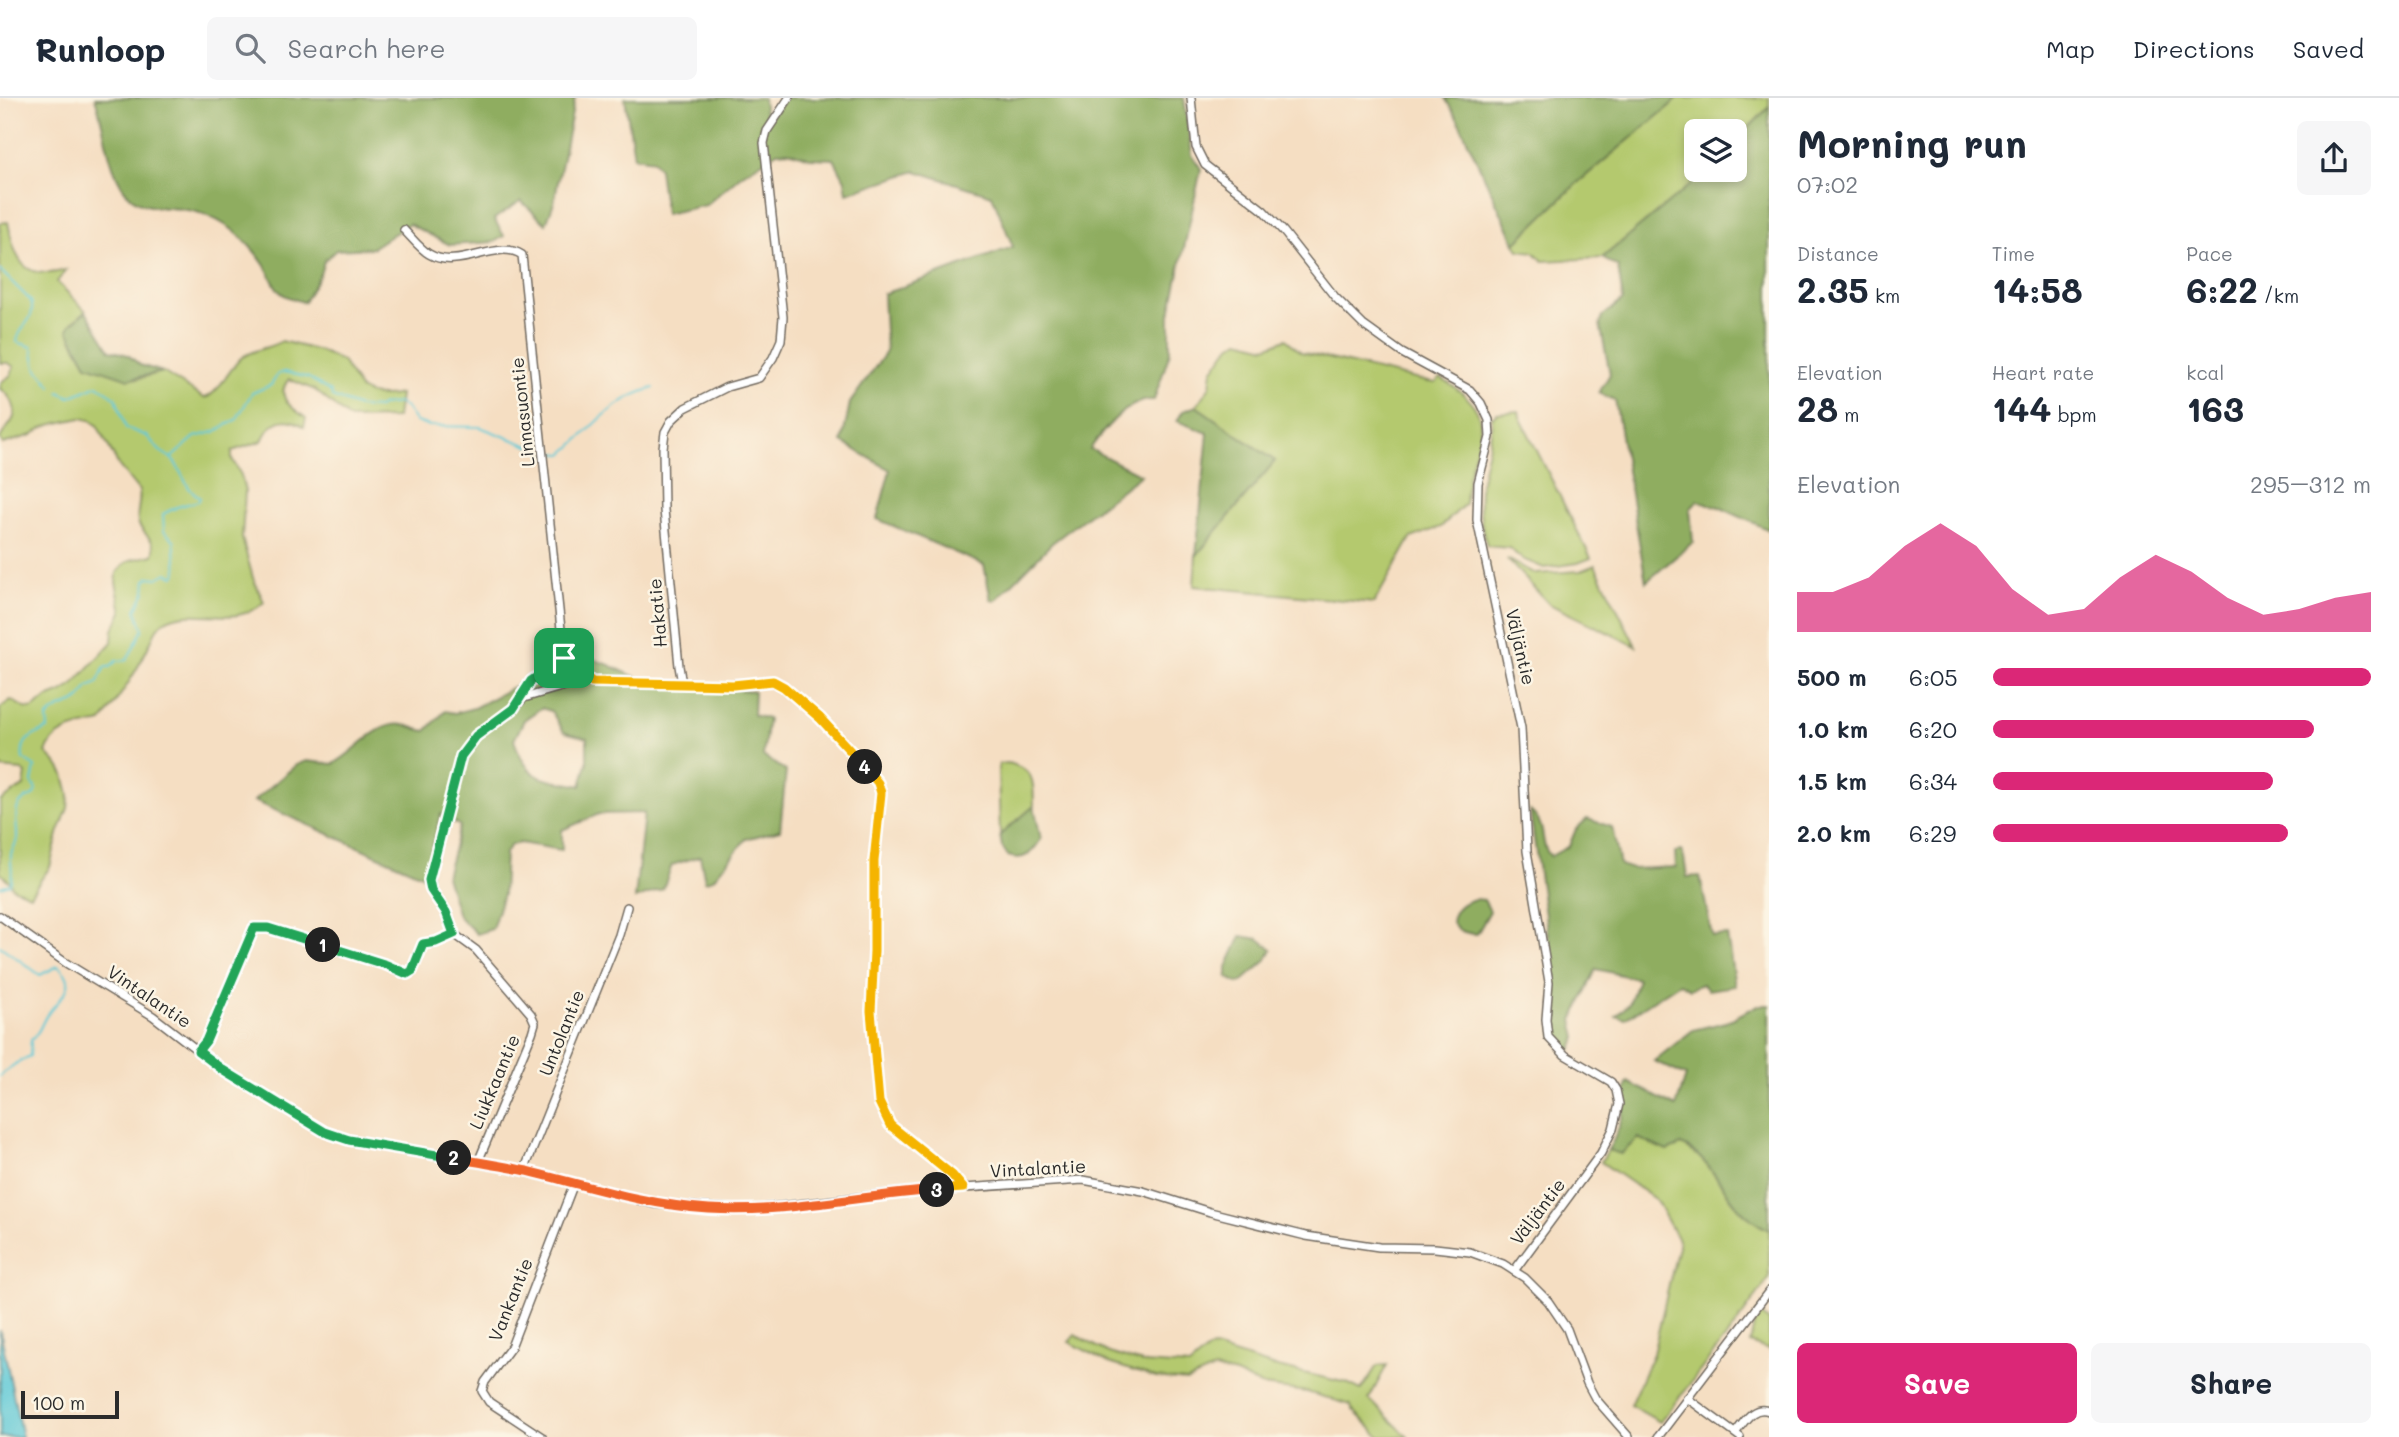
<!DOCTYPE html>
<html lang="en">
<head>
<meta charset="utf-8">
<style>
  :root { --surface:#fff; --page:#f6f6f7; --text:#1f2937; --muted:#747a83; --line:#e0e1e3; --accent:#db2777 }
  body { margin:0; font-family:Mali,sans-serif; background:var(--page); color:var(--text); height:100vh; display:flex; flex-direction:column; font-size:26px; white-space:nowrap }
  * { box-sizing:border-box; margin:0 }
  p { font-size:23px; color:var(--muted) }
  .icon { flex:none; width:38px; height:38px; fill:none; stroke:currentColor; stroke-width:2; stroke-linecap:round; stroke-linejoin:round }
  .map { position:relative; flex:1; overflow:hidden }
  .side { display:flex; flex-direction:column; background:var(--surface); width:630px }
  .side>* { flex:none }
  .fabs { position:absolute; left:1684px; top:21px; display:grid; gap:14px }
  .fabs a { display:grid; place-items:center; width:63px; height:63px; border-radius:10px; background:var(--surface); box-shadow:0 4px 10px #0003; font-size:35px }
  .scale { position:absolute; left:21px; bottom:18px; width:98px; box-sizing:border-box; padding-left:7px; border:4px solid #2b2b2b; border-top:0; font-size:19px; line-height:24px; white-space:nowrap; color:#2b2b2b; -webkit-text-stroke:5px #fcf5e5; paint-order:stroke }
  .pin { position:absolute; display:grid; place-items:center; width:60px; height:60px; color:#fff; margin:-30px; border-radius:14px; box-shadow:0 4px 10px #0006 }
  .km { position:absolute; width:35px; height:35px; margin:-18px; border-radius:50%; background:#222; color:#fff; font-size:19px; line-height:35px; text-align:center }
  .round { display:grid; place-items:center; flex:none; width:74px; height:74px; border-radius:10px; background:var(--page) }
  .head { display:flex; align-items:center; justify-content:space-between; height:119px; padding:0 28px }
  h1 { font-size:38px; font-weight:700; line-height:52px }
  .stats { display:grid; grid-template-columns:repeat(3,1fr); gap:10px; height:119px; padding:7px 28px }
  .stats div { display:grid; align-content:center }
  .stats b { font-size:35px; font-weight:700 }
  .stats small { font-size:19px; font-weight:400 }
  .stats p { font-size:19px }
  .chart { height:196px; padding:14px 28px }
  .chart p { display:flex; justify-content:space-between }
  .chart svg { width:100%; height:126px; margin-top:7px; fill:var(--accent); opacity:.7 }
  .primary-button { display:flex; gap:14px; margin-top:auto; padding:14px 28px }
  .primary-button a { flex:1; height:80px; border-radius:10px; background:var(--accent); color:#fff; font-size:28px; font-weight:700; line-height:80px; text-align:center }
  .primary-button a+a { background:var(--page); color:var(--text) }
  ul { padding:0 28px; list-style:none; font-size:23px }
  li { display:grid; grid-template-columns:112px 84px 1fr; align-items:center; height:52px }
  li i { height:18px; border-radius:9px; background:var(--accent) }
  header { display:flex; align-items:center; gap:42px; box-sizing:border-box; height:98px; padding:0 35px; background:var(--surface); border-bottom:2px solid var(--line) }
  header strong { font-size:33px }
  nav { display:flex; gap:38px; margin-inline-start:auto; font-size:24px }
  .search { width:490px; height:63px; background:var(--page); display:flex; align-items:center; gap:18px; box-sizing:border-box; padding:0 24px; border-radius:10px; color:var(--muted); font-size:26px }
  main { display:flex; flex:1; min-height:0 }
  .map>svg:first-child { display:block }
</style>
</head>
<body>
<header>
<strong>Runloop</strong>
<div class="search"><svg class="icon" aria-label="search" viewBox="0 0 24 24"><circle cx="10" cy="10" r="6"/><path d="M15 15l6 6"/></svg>Search here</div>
<nav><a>Map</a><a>Directions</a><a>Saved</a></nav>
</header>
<main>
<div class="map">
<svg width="1769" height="1339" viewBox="0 0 1769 1339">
  <rect width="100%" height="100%" fill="#fcf5e5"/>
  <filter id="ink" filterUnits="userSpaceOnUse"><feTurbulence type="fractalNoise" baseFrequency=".0143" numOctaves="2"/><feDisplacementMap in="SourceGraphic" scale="14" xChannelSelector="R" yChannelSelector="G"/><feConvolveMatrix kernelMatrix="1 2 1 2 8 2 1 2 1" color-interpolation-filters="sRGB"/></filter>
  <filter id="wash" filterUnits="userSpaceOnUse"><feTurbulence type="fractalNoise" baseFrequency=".00686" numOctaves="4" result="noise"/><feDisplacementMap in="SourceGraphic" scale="28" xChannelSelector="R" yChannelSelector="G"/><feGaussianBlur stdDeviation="1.57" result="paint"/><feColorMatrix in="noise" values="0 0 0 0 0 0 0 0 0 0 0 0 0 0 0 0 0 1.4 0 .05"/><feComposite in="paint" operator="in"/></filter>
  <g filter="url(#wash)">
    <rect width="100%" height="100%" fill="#f5dec2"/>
    <g fill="#b4c96e" stroke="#707a4c" stroke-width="2">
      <polygon points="1679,0 1769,0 1769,9 1734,45 1734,33 1696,33 1696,72 1708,72 1602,160 1543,163 1534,154 1519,152 1515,145 1576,86"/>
      <path d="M8,124c7,37 14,60 58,48l-9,12 29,29 -16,14 1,12 16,28 50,14 26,-7 41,26c13,-2 26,-30 37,-40 12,-9 29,-10 41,-17l38,10 22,10 18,28c12,8 27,8 40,5l-3,24 -47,1 -35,-29 -26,-11c-15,18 3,29 17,39l-2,9c-19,-14 -34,-5 -42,14l-30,10v8l9,16 4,16 -3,47 11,40 11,24c-29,28 -68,2 -99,19 -8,4 -11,14 -15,22 -13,29 -30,53 -48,79 -22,5 -48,6 -56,31l13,13 5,9 5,19 -1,14 -10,26 -8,33 -20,28 -17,-7 -4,-7 -9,-8v-72l24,-15 2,-13 -4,-3 -22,-2v-60l11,-8 14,8 7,1 15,-11 13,-5 13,-8 39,-43 1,-12 9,-18 -6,-30 1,-9 6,-8 8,-5 22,-5c5,-13 -8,-19 -14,-30 -5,-11 3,-22 0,-34l-20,-25 -22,-41 -7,-5 -9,-2 -28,6 -11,4 -10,7 -29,9 -3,-5c5,-13 21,-19 12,-37 -3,-6 -6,-10 -12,-13l1,-7 10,-7 3,-8 -6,-4h-8v-140z"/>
      <path d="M1286,241l15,13 127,30 8,1 4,-5c72,41 26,65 25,126l-24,23 -30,11 -37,65 -180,-17 2,-30 79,-95 -79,-55 14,-20 2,-15 17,-24 11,-7 26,7z"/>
      <path d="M1519,313l1,6 71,141 -13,5 -34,5 -22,-9 -13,-11 -22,-2c-7,-21 -9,-42 -6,-65 3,-21 12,-42 11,-64l5,-4z"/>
      <polygon points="1507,461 1535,476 1580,473 1595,467 1636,548 1549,506"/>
      <path d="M1008,665c28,7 25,18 26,43l-34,29 -2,-66 1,-5z"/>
      <path d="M1638,1040l29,13 14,-6c26,10 39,42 57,62 9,10 19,17 31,23v48l-34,48 -75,96 -30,-17 23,-51 26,-112 -23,-42 -55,-38 7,-12c16,6 19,-3 30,-12z"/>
      <polygon points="1757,1214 1769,1223 1769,1252 1750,1245"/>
      <polygon points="1075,1237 1109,1255 1143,1265 1189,1268 1209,1251 1214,1250 1269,1267 1347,1285 1361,1292 1377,1268 1387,1267 1369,1301 1408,1339 1380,1339 1352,1311 1351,1307 1307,1294 1263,1288 1236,1276 1214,1271 1187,1283 1156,1280 1109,1265 1069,1244"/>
    </g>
    <g fill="#8fad61" stroke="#5d6c46" stroke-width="2" fill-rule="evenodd">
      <path d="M95,0h480l-21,104 -8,22 -25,-23 -27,18 10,17 -10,6 -44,3 -41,-21 -37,24 -36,2 -12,11 -4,13 -16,28c-8,-2 -17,-4 -24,-10 -6,-6 -9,-16 -13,-23 -9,-15 -26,-34 -40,-43 -11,-7 -26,-14 -40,-16 -19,-4 -40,1 -56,-13 -23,-20 -26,-72 -36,-99z"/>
      <path d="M625,0h138l3,24 19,-24h399l8,57 9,14 -31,145v38l-16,48c-26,-2 -50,29 -64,49l51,26 -89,68 -57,58 -4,-1 -7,-35 -107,-46 13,-49 -48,-28 8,-39 36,-51 -3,-58 130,-47 -21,-52 -76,-24 -69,22 -2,-13 -11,-21 -24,-1 -22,-7 -11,1 -36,23 -35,30 -41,9 -6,-45 -6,-9 -19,-3z"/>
      <polygon points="1445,0 1679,0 1576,86 1515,145 1458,22"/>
      <polygon points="1769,9 1769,432 1719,409 1698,403 1690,411 1693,444 1646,484 1615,302 1599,295 1610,276 1600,226 1603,218 1623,202 1618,169 1602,160 1708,72 1734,72 1734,45"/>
      <polygon points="86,213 110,252 128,257 140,267 163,274 129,281 87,267 68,232 70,227"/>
      <polygon points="1196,308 1275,363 1196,458 1208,335 1177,323 1183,313"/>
      <path d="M570,554l37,12 46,21 101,6 -1,24 15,4 -5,37 23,15 -6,59 -34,9 -33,40 -8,2 -5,-25 -28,9 -9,24 -28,10 9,-86 -45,1 -37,16v20l-42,-7 -9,2 -6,8 -2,41 -11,35 -15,5 -19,-18 -12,-40 14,-50 -19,-12 -17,62 -170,-75 42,-36 10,-4 27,3c23,-11 43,-44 71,-39 7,1 15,5 22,6l19,-20 10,2 19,-5 58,-31 24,-23zM541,610l10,3 13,21 23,6v25l-6,23c-40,-8 -52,-3 -67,-46l10,-20z"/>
      <path d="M1034,708l7,33c-8,13 -16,23 -33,17l-6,-9 -2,-12z"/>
      <path d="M1530,713c19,15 8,34 21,45l18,-10 7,-17 11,-10 25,8 8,38 12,4 44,-2 -1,-15 6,-1 3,6 3,20 13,-1 12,60 15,-1 8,51 -27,4 -6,-6 -12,5 -10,-6 -55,36 -9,-3 13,-12 9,-25 -42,-10 -23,51 4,18 -6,12 -8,-4 -9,-11v-57z"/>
      <path d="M1475,801l9,1 6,11 -13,23c-9,0 -21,-3 -25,-11 1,-13 10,-21 23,-24z"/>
      <path d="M1241,838l18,3 13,10c-6,16 -19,21 -30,33l-5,1 -10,-6v-10z"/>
      <path d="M1758,907h11v225c-12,-6 -22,-13 -31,-23 -17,-20 -31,-52 -57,-62l-14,6 -29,-13 -17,16 -13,-4c6,-10 11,-20 14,-33 2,-13 0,-23 6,-35l48,25 10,-31 -32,-15 39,-31 33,-8z"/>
    </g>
    <polygon fill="#5ec9d7" stroke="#447a81" stroke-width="2" points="0,1232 22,1339 0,1339"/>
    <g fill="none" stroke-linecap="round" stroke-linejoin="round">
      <g stroke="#5ec9d7" stroke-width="2">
        <path d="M0,172l31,31c6,20 -13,25 -14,41l15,5 4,20 15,19"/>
        <path d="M547,355l16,1c32,-27 48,-55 91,-66"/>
        <polyline points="171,360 195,339 214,334 236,322 252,295 271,287 278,276 285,274 309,280 331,294 332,299 359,309 379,310 382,307 399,305 406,310 416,324 430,328 480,329 537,351"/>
        <path d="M0,789l10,-3c4,-10 0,-19 1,-29 1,-6 5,-10 6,-16 1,-18 -8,-37 16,-43l3,-6 -4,-8 3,-15 -12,-8c-3,-20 9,-23 25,-30l-1,-11c14,-17 30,-8 40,-30l10,-5 8,-16h5l6,-6 11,-1 16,-31 -7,-19 9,-18 1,-12 3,-3 9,1 9,-5 7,3 3,-5 -3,-31 -10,-9 -1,-17 14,-7 21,-6 2,-3 -11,-10 -13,-24 -5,-6 -11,-7 -13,-15 -21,-8 -10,-30 -18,-13 -28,12 -11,-5"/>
        <path d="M0,848l40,29 18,-9c22,18 4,30 -9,46 -9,11 -7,19 -18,28l-1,16 -15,8 -15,12"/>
      </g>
    </g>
  </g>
  <g filter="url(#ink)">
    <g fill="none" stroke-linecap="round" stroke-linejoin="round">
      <g stroke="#726a60" stroke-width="10">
        <g id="minor">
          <polyline points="789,0 767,33 764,45 783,219 781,242 773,260 759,280 727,289 685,310 671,323 665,334 663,350 664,412 679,568 682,586 749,586 768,583 780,586 820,620 878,685 881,695 874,763 874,854 871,913 879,1004 890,1027 952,1077 963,1090"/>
          <polyline points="1191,0 1196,49 1205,67 1263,112 1284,134 1335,199 1363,227 1402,255 1470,292 1481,305 1489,322 1490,339 1478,385 1477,422 1521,630 1527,753 1549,884 1546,921 1548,939 1565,957 1611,984 1616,992 1619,1006 1613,1031 1601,1055 1514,1173"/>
          <path d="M404,132c8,8 15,18 25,24 30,18 67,-16 93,1l42,403 28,23"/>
          <polyline points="520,603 532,584 564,560"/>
          <polyline points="0,818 66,865 153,918 223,972 325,1034 349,1042 524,1073 654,1106 745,1112 906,1094 1083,1082 1143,1093 1210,1114 1306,1138 1379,1149 1435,1150 1470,1154 1503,1166 1525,1180 1548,1203 1567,1231 1587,1285 1595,1300 1629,1339"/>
          <polyline points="198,953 206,943 254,830 268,830 387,867 407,876 412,873 423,846 436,844 454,836"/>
          <polyline points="478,1064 532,935 535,925 531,916 476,852 454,836 446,814 431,792 430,777 462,658 476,638 513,611 524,600 568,587 592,584 682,586"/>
          <polyline points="524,1073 619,837 627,809"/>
          <polyline points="1687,1300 1740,1339"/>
          <path d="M1736,1334c9,-11 17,-27 33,-21"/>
          <polyline points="542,1339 489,1304 482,1293 485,1284 511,1249 574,1085"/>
          <polyline points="1658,1339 1769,1193"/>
        </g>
      </g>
      <use href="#minor" stroke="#fff" stroke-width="7"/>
    </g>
  </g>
  <g fill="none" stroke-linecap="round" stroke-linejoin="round" filter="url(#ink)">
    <g stroke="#fff" stroke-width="14">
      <polyline id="split-1" points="323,847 387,867 407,876 412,873 423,846 436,844 454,836 446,814 431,792 429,782 461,658 476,638 513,611 531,583 564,560"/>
    </g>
    <g stroke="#fff" stroke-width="14">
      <polyline id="split-2" points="323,847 268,830 254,830 206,943 198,953 223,972 325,1034 349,1042 454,1060"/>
    </g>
    <g stroke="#fff" stroke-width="14">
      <path id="split-3" d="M454,1060c24,4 49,8 73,13 61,15 119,34 182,38 76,5 152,-14 228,-19"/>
    </g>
    <g stroke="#fff" stroke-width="14">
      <polyline id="split-4" points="865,669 878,685 881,695 874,763 874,853 871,913 879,1004 890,1027 952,1077 963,1090 937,1092"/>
    </g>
    <g stroke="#fff" stroke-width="14">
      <polyline id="split-5" points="564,560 592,584 733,587 773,583 784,589 820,620 865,669"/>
    </g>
    <use href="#split-1" stroke="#22a559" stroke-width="9"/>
    <use href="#split-2" stroke="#22a559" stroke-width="9"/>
    <use href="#split-3" stroke="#f0652b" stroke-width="9"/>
    <use href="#split-4" stroke="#f5b400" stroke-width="9"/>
    <use href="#split-5" stroke="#f5b400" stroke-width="9"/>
  </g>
  <g text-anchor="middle" stroke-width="5" stroke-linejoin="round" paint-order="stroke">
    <g font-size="18" fill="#2b2b2b" stroke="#fcf5e5">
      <text transform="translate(523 314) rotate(-96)" y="6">Linnasuontie</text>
      <text transform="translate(658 515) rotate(-95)" y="6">Hakatie</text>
      <text transform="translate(1520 549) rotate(77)" y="6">Väljäntie</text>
      <text transform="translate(149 899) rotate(34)" y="6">Vintalantie</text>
      <text transform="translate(562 935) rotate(-68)" y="6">Untolantie</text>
      <text transform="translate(495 984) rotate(-67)" y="6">Liukkaantie</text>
      <text transform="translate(1038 1071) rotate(-3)" y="6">Vintalantie</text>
      <text transform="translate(1538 1114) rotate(-53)" y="6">Väljäntie</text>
      <text transform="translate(511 1202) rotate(-68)" y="6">Vankantie</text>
    </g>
  </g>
</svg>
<div class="fabs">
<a><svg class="icon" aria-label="layers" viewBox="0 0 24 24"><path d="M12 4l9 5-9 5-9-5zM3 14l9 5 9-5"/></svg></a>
</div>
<div class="scale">100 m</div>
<div class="pin" style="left:564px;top:560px;background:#1e9e55"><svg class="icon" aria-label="arrive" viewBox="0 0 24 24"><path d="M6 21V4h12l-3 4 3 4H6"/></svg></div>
<b class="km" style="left:323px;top:847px">1</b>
<b class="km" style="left:454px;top:1060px">2</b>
<b class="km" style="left:937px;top:1092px">3</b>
<b class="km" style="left:865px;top:669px">4</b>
</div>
<section class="side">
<div class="head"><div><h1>Morning run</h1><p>07:02</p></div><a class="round"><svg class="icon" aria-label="share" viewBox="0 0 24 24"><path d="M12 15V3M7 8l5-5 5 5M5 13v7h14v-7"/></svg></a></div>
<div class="stats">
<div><p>Distance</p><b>2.35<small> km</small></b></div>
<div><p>Time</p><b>14:58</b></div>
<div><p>Pace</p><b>6:22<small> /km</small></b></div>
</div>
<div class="stats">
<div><p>Elevation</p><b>28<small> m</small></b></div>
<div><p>Heart rate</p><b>144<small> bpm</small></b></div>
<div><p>kcal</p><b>163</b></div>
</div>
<div class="chart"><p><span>Elevation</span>295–312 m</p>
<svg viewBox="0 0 160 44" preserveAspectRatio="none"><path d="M0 44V30L10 30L20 25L30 14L40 6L50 14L60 29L70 38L80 36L90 25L100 17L110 23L120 32L130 38L140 36L150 32L160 30V44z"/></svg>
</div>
<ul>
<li><b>500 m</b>6:05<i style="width:100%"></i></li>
<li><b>1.0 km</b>6:20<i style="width:85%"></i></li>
<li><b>1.5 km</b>6:34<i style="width:74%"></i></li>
<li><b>2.0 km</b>6:29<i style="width:78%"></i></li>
</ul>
<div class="primary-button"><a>Save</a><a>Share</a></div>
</section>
</main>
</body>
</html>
